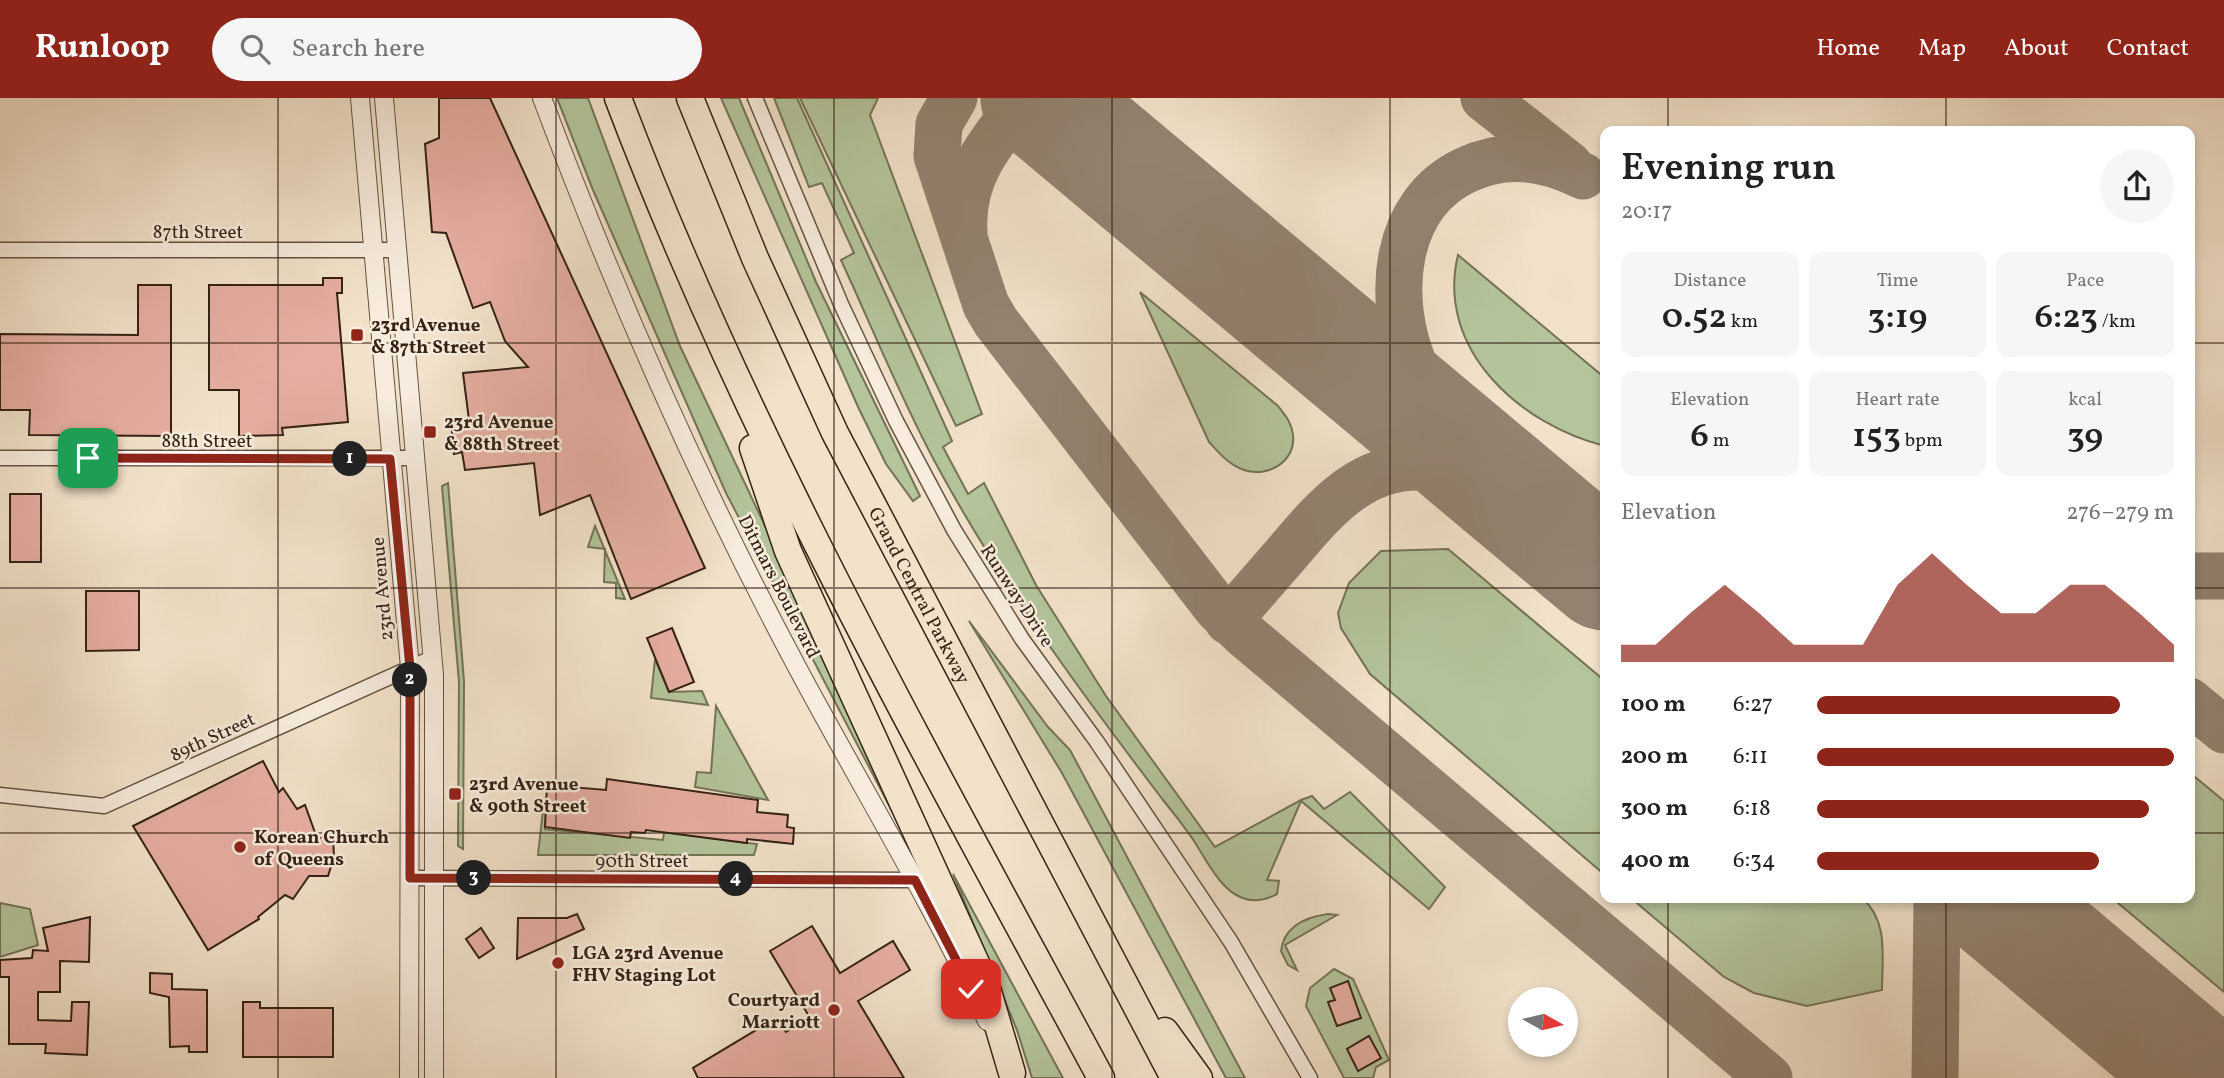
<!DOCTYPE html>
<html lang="en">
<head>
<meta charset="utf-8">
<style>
  :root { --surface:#fff; --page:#f6f6f6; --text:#222; --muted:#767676; --accent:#8f2418 }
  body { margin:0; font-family:Vollkorn,serif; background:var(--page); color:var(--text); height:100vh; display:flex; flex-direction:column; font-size:26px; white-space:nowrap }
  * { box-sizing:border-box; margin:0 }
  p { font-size:23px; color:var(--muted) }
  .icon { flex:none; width:38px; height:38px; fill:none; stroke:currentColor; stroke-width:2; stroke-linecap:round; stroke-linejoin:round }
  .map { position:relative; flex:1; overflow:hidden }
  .sheet { position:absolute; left:1600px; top:28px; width:595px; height:777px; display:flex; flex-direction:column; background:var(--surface); border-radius:14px; box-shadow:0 4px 10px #0003 }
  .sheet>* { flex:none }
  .needle { width:46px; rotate:98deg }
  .tools { position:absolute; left:1508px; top:889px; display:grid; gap:14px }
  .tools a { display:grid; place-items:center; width:70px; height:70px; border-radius:50%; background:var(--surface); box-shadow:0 4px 10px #0003; font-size:35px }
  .pin { position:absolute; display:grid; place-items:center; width:60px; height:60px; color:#fff; margin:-30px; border-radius:14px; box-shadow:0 4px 10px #0006 }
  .km { position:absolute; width:35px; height:35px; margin:-18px; border-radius:50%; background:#222; color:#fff; font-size:19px; line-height:35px; text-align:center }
  .round { display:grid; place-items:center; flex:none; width:74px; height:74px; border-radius:37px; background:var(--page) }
  .summary { display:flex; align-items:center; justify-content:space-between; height:119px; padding:0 21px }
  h1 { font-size:38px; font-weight:600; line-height:52px }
  .stats { display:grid; grid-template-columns:repeat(3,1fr); gap:10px; height:119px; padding:7px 21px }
  .stats div { display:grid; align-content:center; border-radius:14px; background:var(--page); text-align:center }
  .stats b { font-size:35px; font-weight:600 }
  .stats small { font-size:19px; font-weight:400 }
  .stats p { font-size:19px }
  .chart { height:196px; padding:14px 21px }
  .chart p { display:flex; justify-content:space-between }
  .chart svg { width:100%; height:126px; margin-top:7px; fill:var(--accent); opacity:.7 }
  ul { padding:0 21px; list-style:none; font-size:23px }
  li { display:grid; grid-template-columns:112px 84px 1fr; align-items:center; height:52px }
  li i { height:18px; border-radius:9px; background:var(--accent) }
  header { display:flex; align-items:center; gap:42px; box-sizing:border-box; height:98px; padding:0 35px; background:var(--accent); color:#fff }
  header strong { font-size:33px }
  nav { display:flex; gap:38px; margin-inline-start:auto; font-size:24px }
  .search { width:490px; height:63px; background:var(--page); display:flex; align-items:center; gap:18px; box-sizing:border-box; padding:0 24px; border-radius:38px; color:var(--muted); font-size:26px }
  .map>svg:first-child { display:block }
</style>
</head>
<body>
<header>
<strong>Runloop</strong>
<div class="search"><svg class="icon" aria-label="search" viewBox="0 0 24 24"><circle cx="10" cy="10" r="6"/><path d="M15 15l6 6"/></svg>Search here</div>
<nav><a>Home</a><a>Map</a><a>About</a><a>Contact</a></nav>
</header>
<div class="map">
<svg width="2224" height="980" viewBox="0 0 2224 980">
  <rect width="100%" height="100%" fill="#f2e2ca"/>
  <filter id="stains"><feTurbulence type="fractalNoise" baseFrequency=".00286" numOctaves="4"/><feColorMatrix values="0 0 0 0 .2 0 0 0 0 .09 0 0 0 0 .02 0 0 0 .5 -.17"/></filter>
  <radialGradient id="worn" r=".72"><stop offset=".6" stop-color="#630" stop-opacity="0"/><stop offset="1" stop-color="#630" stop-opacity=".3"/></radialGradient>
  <g fill="#b4c49b" stroke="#747358" stroke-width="2">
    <polygon points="557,0 588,0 680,248 895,703 892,713 726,395 593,92"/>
    <polygon points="721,0 739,0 816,184 920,398 913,403 886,366 859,311"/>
    <path d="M774,0h23l155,343 -9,6 25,47 16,-11 52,102 70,111 109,151 86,-47 11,-4 12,13 26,-17 95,95 -16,22 -128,-108 -34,79 12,1 -2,13c-45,24 -65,-26 -85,-56 -9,-13 -19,-26 -29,-38 -83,-109 -163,-217 -228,-338 -35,-65 -63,-135 -94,-202l13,-7 -32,-70 -13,4z"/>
    <polygon points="800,0 878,0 870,17 982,316 956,328"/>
    <path d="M1458,157l147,123v68c-84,-21 -170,-96 -147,-191z"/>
    <path d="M1140,194l138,114c7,9 14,17 15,29 3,27 -26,43 -49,35 -15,-5 -25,-17 -35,-28z"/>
    <polygon points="448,385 464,583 463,751 458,748 459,584 442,388"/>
    <polygon points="595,428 625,501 616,500 616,485 604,484 605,451 588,449"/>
    <polygon points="1448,451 1605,583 1605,777 1370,576 1341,530 1338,515 1349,485 1381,453"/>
    <polygon points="969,523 1048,629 1070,652 1245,980 1226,980 1062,675"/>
    <polygon points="655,561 669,594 702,593 708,607 651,600"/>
    <polygon points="716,608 768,702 695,689 697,674 711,675"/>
    <polygon points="2189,674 2224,703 2224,894 2112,800 2189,800"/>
    <polygon points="543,712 546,713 545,731 663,742 664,734 757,746 754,757 538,757"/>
    <polygon points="953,776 1063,980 1032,980 1017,932"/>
    <path d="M1631,800h231c27,23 20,60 20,92l-75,16 -53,-13 -30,-16z"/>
    <polygon points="0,805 30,811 38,847 0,859"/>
    <path d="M1328,816l9,1 -52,30 12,25 -9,-5 -7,-14c3,-25 25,-34 47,-37z"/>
    <polygon points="1334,871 1353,881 1389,962 1376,969 1373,980 1344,980 1306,908 1310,890"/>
  </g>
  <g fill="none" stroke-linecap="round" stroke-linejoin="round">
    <g stroke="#938270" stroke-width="47">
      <polyline points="954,0 939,26 937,58 986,207 996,224 1216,509 1245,537 1769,980"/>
      <polyline points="1484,0 1569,67"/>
      <path d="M964,134c-4,-57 29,-93 63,-134"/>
      <path d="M1464,355c-18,-28 -37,-56 -50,-88 -28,-67 -21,-161 52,-195 40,-19 79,-13 117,6"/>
      <polyline points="2189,478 2224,478"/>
      <path d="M1228,523c20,-23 40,-46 60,-69 46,-55 86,-99 166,-81 19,5 37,13 55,20"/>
      <polyline points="2189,603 2224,632"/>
      <polyline points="2010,800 2053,852"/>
      <polyline points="1935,980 1937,800"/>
    </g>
    <g stroke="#938270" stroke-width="117">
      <polyline points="1039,0 1605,474"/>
      <polyline points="1992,800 2206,980"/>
    </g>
  </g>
  <g fill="#e6aea2" stroke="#342215" stroke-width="2">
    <polygon points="439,0 490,0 705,470 631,501 590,397 540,417 534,365 465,372 462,354 454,356 451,323 469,322 463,275 528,269 505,243 490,204 473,210 446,135 432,134 425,46 439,40"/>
    <polygon points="323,180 342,180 342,195 337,195 348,324 282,330 283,337 239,338 239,292 209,292 209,187 323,187"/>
    <polygon points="138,187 171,187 171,338 29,337 30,312 0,312 0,236 138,237"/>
    <rect x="10" y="396" width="31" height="68"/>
    <polygon points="86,493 139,493 139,552 86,553"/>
    <polygon points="672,530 694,584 669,594 647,540"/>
    <polygon points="263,663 279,694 283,690 297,711 305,707 317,740 333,739 334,759 328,778 309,778 293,801 285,797 258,819 259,821 208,852 133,728"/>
    <polygon points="607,681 758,702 757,714 788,717 787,729 794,730 793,746 747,741 747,745 646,732 645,735 631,734 630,740 545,729 547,687 606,692"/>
    <polygon points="577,816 584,831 517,861 518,820 567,820"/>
    <polygon points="90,819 89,864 60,863 60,894 38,894 38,922 71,923 72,904 89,904 87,957 45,955 46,946 9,946 9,879 0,879 0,862 32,860 33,852 48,853 43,830"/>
    <polygon points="812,828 840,875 893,843 910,872 858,903 904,980 698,980 693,970 776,920 786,934 810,920 770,853"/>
    <polygon points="481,830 494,850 479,860 466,841"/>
    <polygon points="150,875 172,876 172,891 207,892 207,954 189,954 189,948 170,949 169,899 150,895"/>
    <polygon points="1348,883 1361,920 1337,928 1328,904 1335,902 1330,890"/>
    <polygon points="243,904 260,904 260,910 333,910 333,959 243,959"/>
    <polygon points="1369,938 1381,960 1358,973 1347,951"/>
  </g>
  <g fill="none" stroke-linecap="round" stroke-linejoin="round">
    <g stroke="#645242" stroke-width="17">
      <g id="minor">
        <polyline points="755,0 841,206 896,323 954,432 1022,541 1097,644 1231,844 1310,980"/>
        <polyline points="0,152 397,152"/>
        <polyline points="0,360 415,360"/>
        <polyline points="0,697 104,708 432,560"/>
        <polyline points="410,780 915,782"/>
      </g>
    </g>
    <g stroke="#645242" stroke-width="20">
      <g id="tertiary">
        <polyline points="360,0 410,570 409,980"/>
        <polyline points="384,0 434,577 434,980"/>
        <path d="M542,0c73,194 157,386 255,569 63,118 133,232 190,354"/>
      </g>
    </g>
    <g stroke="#342215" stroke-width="29">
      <g id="motorway">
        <path d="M618,0c130,342 310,659 483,980"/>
        <path id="s1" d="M690,0l65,160 80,175 339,645"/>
        <polyline points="753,350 788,453 986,887 1012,975"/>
        <polyline points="1165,933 1199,980"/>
      </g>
    </g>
    <use href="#minor" stroke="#f7ecdd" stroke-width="14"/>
    <use href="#tertiary" stroke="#f7ecdd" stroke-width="18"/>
    <use href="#motorway" stroke="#f2e2ca" stroke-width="26"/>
  </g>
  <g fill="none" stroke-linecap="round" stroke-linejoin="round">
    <g stroke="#fff" stroke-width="14">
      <polyline id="route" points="88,360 390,361 410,570 410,780 915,782 971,891"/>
    </g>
    <use href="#route" stroke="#8f2418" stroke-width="9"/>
  </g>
  <path fill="none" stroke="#342215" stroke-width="2" stroke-opacity="0.55" d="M278,0v980M556,0v980M834,0v980M1112,0v980M1390,0v980M1668,0v33M1946,0v33M0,245h1605M2189,245h35M0,490h1605M2189,490h35M0,735h1605M2189,735h35M1668,800v180M1946,800v180"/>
  <g fill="#8f2418" stroke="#f7ecdd" stroke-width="2.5">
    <rect x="350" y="230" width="14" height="14" rx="3.5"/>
    <rect x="423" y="327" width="14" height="14" rx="3.5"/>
    <rect x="448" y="689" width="14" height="14" rx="3.5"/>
    <circle cx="240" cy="749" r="7"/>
    <circle cx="558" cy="865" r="7"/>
    <circle cx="834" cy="912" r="7"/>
  </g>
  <g text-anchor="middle" stroke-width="5" stroke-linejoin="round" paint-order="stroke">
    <g font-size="19" fill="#342215" stroke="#f7ecdd">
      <text x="198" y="140">87th Street</text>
      <text x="207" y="349">88th Street</text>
      <text transform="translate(780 488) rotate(63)" y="7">Ditmars Boulevard</text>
      <text transform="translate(381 491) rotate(-95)" y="7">23rd Avenue</text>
      <text dy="7" stroke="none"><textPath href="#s1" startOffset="548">Grand Central Parkway</textPath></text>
      <text transform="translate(1018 497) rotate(57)" y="7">Runway Drive</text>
      <text transform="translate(212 638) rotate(-25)" y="7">89th Street</text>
      <text x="642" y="769">90th Street</text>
    </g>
    <g font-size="19" font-weight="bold" fill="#342215" stroke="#f7ecdd" text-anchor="start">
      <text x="371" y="233">23rd Avenue<tspan x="371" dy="22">&amp; 87th Street</tspan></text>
      <text x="444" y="330">23rd Avenue<tspan x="444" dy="22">&amp; 88th Street</tspan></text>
      <text x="469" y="692">23rd Avenue<tspan x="469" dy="22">&amp; 90th Street</tspan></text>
      <text x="254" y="745">Korean Church<tspan x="254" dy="22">of Queens</tspan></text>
      <text x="572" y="861">LGA 23rd Avenue<tspan x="572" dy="22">FHV Staging Lot</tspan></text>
      <text x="820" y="908" text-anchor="end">Courtyard<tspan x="820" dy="22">Marriott</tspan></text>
    </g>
  </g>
  <rect width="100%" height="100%" filter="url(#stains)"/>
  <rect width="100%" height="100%" fill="url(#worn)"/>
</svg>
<div class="tools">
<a><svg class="needle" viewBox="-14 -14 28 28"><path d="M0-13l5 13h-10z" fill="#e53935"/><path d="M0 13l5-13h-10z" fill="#767676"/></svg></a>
</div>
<div class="pin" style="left:88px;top:360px;background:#1e9e55"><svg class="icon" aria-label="arrive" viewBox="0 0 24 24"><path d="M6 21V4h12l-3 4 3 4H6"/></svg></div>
<div class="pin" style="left:971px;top:891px;background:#d93025"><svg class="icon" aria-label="check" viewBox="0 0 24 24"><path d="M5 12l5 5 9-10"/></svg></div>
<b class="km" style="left:350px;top:361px">1</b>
<b class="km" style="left:410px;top:582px">2</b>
<b class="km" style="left:474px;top:780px">3</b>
<b class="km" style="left:736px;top:781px">4</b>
<section class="sheet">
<div class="summary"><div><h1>Evening run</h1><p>20:17</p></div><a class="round"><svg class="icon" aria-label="share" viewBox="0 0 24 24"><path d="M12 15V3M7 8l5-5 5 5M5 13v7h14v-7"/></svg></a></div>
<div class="stats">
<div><p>Distance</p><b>0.52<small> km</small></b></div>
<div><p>Time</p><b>3:19</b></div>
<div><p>Pace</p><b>6:23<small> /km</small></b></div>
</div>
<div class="stats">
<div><p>Elevation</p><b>6<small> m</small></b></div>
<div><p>Heart rate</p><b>153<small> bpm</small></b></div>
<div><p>kcal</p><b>39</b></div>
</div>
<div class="chart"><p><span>Elevation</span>276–279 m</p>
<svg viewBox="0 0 160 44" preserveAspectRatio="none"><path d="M0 44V38L10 38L20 27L30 17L40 27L50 38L60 38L70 38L80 17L90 6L100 17L110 27L120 27L130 17L140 17L150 27L160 38V44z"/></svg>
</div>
<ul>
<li><b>100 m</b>6:27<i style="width:85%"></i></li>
<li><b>200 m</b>6:11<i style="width:100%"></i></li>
<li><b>300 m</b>6:18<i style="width:93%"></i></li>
<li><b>400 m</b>6:34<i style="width:79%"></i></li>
</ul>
</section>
</div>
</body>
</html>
